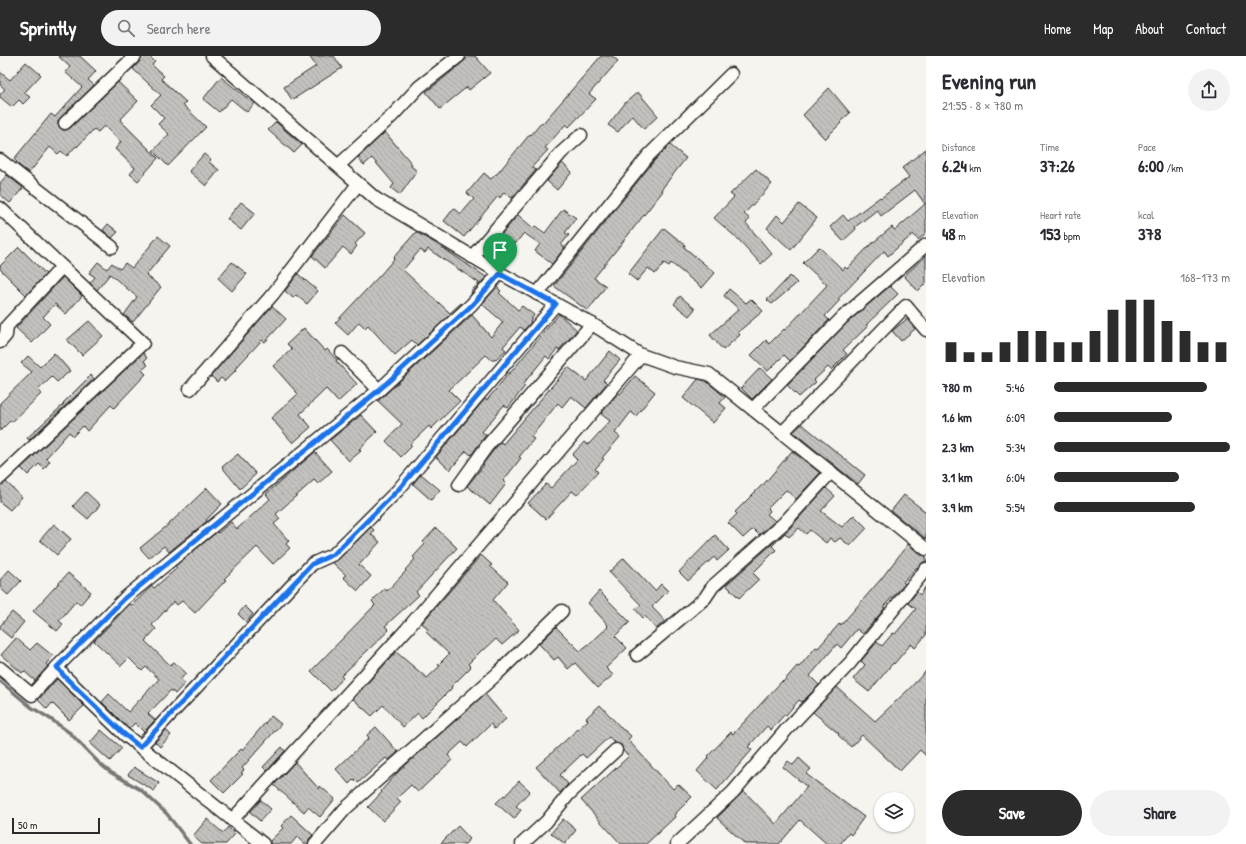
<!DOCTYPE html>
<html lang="en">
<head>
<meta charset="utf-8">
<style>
  :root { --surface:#fff; --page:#f2f2f3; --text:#2b2b33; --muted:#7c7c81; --accent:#2b2b2b }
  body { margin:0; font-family:"Patrick Hand",sans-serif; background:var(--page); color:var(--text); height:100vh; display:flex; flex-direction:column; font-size:15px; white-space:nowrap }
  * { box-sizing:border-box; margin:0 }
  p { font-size:13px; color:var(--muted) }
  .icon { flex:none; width:22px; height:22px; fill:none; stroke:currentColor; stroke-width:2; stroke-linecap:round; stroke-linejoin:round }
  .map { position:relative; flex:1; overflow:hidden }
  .sheet { display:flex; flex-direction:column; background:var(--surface); width:320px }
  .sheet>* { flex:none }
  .buttons { position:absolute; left:874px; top:736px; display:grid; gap:8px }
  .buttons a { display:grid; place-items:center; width:40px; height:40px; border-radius:50%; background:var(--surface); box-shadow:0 1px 3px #0004; font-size:20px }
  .scale { position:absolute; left:12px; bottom:10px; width:88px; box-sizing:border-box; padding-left:4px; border:2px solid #2b2b2b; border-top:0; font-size:11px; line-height:14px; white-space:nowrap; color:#2b2b2b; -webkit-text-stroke:3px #fdfcf7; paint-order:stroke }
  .pin { position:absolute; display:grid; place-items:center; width:34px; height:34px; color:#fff; margin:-41px -17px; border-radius:50% 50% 50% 0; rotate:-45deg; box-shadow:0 0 4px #0007 }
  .pin .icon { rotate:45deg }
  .round { display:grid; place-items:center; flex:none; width:42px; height:42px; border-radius:21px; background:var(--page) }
  .summary { display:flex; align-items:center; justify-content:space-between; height:68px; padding:0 16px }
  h1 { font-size:22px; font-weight:800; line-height:30px }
  .figures { display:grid; grid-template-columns:repeat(3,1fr); gap:6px; height:68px; padding:4px 16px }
  .figures div { display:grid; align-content:center }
  .figures b { font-size:17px; font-weight:800 }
  .figures small { font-size:11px; font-weight:400 }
  .figures p { font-size:11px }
  .chart { height:112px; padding:8px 16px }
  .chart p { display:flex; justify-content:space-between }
  .chart svg { width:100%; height:72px; margin-top:4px; stroke:var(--accent); stroke-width:6 }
  .button { display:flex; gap:8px; margin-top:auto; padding:8px 16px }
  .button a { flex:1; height:46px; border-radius:24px; background:var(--accent); color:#fff; font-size:16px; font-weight:800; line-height:46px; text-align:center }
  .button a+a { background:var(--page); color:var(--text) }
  ul { padding:0 16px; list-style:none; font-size:13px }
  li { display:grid; grid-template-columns:64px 48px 1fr; align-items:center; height:30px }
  li i { height:10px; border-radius:5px; background:var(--accent) }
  header { display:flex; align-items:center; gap:24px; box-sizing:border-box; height:56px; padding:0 20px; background:var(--accent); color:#fff }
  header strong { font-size:19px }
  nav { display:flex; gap:22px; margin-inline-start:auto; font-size:14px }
  .search { width:280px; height:36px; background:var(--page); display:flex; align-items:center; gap:10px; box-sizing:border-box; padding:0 14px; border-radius:22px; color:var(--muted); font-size:15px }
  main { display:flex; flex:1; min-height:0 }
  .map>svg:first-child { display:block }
</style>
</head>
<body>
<header>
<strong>Sprintly</strong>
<div class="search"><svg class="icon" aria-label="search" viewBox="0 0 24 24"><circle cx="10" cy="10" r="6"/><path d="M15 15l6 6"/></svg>Search here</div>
<nav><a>Home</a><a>Map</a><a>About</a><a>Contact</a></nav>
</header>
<main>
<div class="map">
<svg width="926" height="788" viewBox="0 0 926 788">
  <defs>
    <pattern id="building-back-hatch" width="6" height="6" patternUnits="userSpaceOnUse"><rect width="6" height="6" fill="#c2c1be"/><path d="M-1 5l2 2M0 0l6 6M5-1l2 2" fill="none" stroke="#a7a6a3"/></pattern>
  </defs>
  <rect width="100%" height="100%" fill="#f5f4ef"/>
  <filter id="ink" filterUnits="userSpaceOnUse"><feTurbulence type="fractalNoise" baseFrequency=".025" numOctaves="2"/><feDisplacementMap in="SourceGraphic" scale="8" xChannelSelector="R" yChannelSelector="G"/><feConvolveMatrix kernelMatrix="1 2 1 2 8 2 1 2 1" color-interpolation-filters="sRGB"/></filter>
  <g filter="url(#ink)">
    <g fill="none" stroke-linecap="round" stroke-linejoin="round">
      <polyline stroke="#797877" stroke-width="3.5" points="0,625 31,651 49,662 70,677 100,708 110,716 141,734 167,758 190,788"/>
    </g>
    <g fill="url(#building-back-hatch)" stroke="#2b2b2b">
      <polygon points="58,0 80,0 96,15 88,24 94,29 58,65 58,69 63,74 66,74 70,72 118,26 138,45 120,64 158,102 138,125 130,118 135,112 115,93 121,86 104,70 98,76 94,73 77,91 76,90 67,100 61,95 58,98 50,91 29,117 16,107 17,106 14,103 51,58 55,61 82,31 65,16 70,11"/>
      <polygon points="142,0 149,0 155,6 152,9 164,20 161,23 186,46 183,49 206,71 168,110 153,95 169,78 158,68 164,62 151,49 161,39 133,13 140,5"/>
      <polygon points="309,0 334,0 342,12 292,44 284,31 316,10"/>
      <polygon points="470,0 475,0 490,17 469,34 467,31 440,53 426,36 444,22"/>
      <polygon points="601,0 612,0 618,5 589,38 596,43 569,71 566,68 545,92 548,94 532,111 536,114 512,142 504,136 500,142 498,140 464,181 444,165 454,152 461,158 474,143 467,137 484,117 491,123 496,118 497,118 530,78 531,79 542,66 543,67"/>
      <polygon points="26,6 41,19 24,37 30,41 23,48 19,44 12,51 0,41 0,38 5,33 0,29 0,16 10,24"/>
      <polygon points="221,21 247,42 248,41 255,47 247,56 231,43 219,56 203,43"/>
      <polygon points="829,32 850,57 841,65 842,66 825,83 803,59"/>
      <polygon points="638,36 658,60 644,73 632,59 618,76 608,69 626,46"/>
      <polygon points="276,66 302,89 294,97 268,74"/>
      <polygon points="385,76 412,108 411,110 417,115 400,139 391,132 394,128 372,102 364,109 358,102"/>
      <polygon points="670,89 686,102 661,134 663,135 594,222 606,230 588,255 554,230 654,105"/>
      <polygon points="926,93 926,177 918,184 913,178 888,200 884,195 838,243 840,244 825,260 829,264 790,305 784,299 768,315 751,299 766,284 769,288 784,273 785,274 827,229 803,207 819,191 843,214 845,211 847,213 869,190 892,171 895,174 925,148 915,134 881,160 877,154 855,171 856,173 843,185 830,171 843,159 848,165 880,141 881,142 909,121 902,112"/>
      <polygon points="204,98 211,104 209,106 219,114 206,130 189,115"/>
      <polygon points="562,107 572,116 557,134 547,125"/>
      <polygon points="756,113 772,128 744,158 750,163 746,167 772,198 761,208 739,184 714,162 734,141 730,138"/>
      <polygon points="7,119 23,132 10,147 0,139 0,127"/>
      <polygon points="241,146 255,157 241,174 227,163"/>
      <polygon points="799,148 817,162 791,194 767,172 777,159 784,166"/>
      <polygon points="563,153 576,162 565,177 569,179 561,189 565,191 552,208 535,195 540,188 524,177 515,188 514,186 504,200 490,192 518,159 533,172 535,170 545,177"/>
      <polygon points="345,159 365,177 355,188 357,190 351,198 343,191 325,212 312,200"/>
      <polygon points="108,168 118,176 112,182 103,174"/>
      <polygon points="664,172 685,189 684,191 715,217 702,232 671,207 669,210 664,207 655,218 648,212 637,225 628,218"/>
      <polygon points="416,176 437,188 486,221 471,238 472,234 479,227 428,193 425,197 420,194 403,214 450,257 461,247 462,248 417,289 412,284 395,299 368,269 365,272 359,266 348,279 335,267 382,217 394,203 393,202"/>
      <polygon points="158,180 170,190 146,219 161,231 133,266 124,259 137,241 110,218 97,234 90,227 95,221 89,217 98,206 107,213 112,207 120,213 125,207 132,212"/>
      <polygon points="19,191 46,218 26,239 0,213 0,210"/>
      <polygon points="926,200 926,227 918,235 904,220"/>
      <polygon points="232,206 247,218 232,235 218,222"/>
      <polygon points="298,218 318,235 307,248 296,239 293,242 285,235"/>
      <polygon points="790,220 797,227 772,248 767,244"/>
      <polygon points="63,221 82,240 66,258 55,248 43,261 50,268 32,287 16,272"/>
      <polygon points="890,230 898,238 866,269 868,270 843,294 847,298 831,314 828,311 814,324 816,326 799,341 787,329 848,266"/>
      <polygon points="497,231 501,235 499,237 518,254 522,250 534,259 530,265 531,266 524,274 520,271 503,291 506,294 495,304 492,304 486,299 449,334 460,345 431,373 429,370 410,388 412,390 401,401 386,385 402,368 378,345 472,259 491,281 503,266 482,248"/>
      <polygon points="729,233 746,247 751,243 763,255 738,276 740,279 723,294 710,279 739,253 724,240"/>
      <polygon points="680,240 695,253 689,260 674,248"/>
      <polygon points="272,250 286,263 265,286 262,284 235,313 236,314 225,325 221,322 217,326 211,320"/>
      <polygon points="559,258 577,274 559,294 557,293 549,303 546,300 523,328 525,330 508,352 504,349 482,376 486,379 471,399 466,395 450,414 436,401 485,343 487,344 509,317 510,317"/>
      <polygon points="907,263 915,273 901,285 892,275"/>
      <polygon points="89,265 103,280 82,299 67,284"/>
      <polygon points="304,272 325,295 327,293 337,304 336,305 357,328 338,346 326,333 300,358 311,371 293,387 271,362 298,338 273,310 292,293 287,288"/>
      <polygon points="610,295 620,304 603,324 607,327 586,352 571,340 562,351 558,347 531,381 534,383 519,401 521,402 503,425 506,428 490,449 467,430 484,409 483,408 493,395 501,386 503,388 568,311 586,325"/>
      <polygon points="54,297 70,315 57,326 52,321 38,334 41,338 12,366 10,365 0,375 0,347 32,316 21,307 28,300 40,311"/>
      <polygon points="143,297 147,302 144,305 148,309 142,314 146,318 114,352 111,349 87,375 83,370 73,380 69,376 46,402 50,405 44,413 39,408 28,419 21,412"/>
      <polygon points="760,312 772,323 752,343 741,332"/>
      <polygon points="91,319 94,323 29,384 27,382 64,348 63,347"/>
      <polygon points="635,320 655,336 636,360 631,356 615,377 620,381 602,402 604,403 595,413 598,416 577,439 572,435 546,463 528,447 546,428 551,432 577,404 572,399 584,386 588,389 610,365 601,358 618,337 620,338"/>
      <polygon points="698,323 706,325 725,341 720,347 726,352 713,367 683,342"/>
      <polygon points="361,359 377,376 359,393 361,395 349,405 330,384"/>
      <polygon points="802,368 865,419 858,428 793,376"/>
      <polygon points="792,395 820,417 796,443 786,434 768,452 770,455 767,458 775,465 759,479 753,473 743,482 728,467 737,458 735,456 763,428 763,429"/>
      <polygon points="315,396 332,415 318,428 314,424 276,458 280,463 274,468 289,485 286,488 290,492 273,508 257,491 224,523 226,524 195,557 182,545 177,549 174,545 152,569 156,573 145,585 170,609 174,606 186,617 181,623 185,627 175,638 171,634 148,658 155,664 144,676 135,667 129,673 102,646 109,638 128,656 159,623 146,611 142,615 129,602 121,610 94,585 130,548 132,549 152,530 154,532 177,512 175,510 217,476 218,477 231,466 237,473 270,443 266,438"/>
      <polygon points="238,398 256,418 240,433 222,411"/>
      <polygon points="421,418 440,434 431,444 413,428"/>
      <polygon points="6,426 22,441 10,454 0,446 0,429"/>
      <polygon points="207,432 222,448 206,464 207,465 169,496 164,490 149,502 140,492 168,469"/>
      <polygon points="826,432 835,440 821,455 842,471 854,459 867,472 850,490 840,482 835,486 830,482 826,487 810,474 806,478 799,472 789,481 785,477 772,490 776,494 753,517 759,523 739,542 726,529 789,473"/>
      <polygon points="86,436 100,449 88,463 73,450"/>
      <polygon points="904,439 926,456 926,483 891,455"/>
      <polygon points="54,468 71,483 57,499 40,484"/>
      <polygon points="371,471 374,474 371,478 380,486 359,509 371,520 358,535 343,521 346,519 333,507 339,503"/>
      <polygon points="436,472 457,492 416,536 419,539 385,570 389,574 341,620 343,622 331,635 311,615 375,549 372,545 385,532 387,535 406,515 405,514 415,503 413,501 425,488 423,486"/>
      <polygon points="715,479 729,494 717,505 714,501 688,525 679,516"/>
      <polygon points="908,488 921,499 926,500 926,506 923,506 918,512 917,511 903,526 905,528 883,551 885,552 863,578 857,573 841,592 837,588 810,620 819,629 802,646 799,644 786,659 785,658 771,674 767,670 748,691 752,694 717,734 697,715 709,701 708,700 731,676 733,678 782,625 783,626 797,610 799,611 816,591 818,592 840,567 841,569 881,523"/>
      <polygon points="481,499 492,509 490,510 508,526 493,544 519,574 502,589 496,583 484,594 483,593 468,608 471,611 451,631 452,632 422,662 418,657 403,671 383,649 372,660 353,643 396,596 427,622 440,610 438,609 449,598 426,576 428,574 422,567"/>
      <polygon points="624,502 655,535 661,528 668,535 652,551 665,565 656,573 645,560 643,562 635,553 641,549 609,516"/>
      <polygon points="9,514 21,525 8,539 0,532 0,524"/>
      <polygon points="68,517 91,536 80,549 76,545 59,565 63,568 57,575 33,555"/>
      <polygon points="926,530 926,579 915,592 911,588 894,608 893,607 869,636 853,623 865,609 861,605 877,586 882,590 893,577 895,578 916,553 908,547 917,536 920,539"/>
      <polygon points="599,535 630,566 615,580 627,592 606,612 613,619 598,632 575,607 568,613 558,601 554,604 539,588 556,571 580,595 596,582 608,571 607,570 608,569 588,547"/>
      <polygon points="245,550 253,558 246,566 238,558"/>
      <polygon points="12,556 24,566 11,582 0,573 0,570"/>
      <polygon points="16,582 30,594 37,587 53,600 46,608 48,610 35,625 24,615 22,617 1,599"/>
      <polygon points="926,615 926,700 920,694 900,715 862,679 851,691 838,679 839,678 813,656 837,631 875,665 909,633"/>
      <polygon points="57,623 84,650 69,664 52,647 47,653 38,644"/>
      <polygon points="485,638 506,663 494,673 491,668 467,691 462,686 448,699 452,704 418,736 411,729 397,742 401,746 383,765 368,751 382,736 381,735 399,715"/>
      <polygon points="600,649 623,674 624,674 631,680 628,684 673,733 678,728 692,741 674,759 675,761 646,788 621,788 581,744 629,700 623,695 621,689 615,687 609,681 586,702 582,698 560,719 568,728 560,737 536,711 588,664 586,662"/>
      <polygon points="271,660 281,668 242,712 244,714 241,717 243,718 224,737 211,724 236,698 241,693 242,694"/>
      <polygon points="376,671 398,696 389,704 386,702 358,727 354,723 349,728 336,713 369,682 367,679"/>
      <polygon points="101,674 122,692 110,705 90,687"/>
      <polygon points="166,674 171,679 160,691 155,686"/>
      <polygon points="282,691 285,695 267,715 263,711"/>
      <polygon points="799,702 811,713 806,718 864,761 851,779 849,777 840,788 827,788 800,764 779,788 745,788 717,762 744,735 776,768 807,731 783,711 788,705 793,709"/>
      <polygon points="295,706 319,733 320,730 335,743 320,761 308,751 304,756 274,729"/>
      <polygon points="134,711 159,727 154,735 128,719"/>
      <polygon points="519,725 530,735 516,750 521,754 514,763 496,747 504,739 505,740"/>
      <polygon points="261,744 271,753 260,765 250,756"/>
      <polygon points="291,759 313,779 309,783 308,788 304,788 297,781 291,788 270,788 270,785 283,772 281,770"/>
      <polygon points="207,763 223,777 228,771 235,778 226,788 202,788 193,780"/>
      <polygon points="563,763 576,774 565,788 551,777"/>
      <polygon points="458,770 470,783 465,788 440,788"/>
    </g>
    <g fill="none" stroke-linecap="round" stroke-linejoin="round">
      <g stroke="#2b2b2b" stroke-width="15">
        <g id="street">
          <polyline points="212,0 376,143 500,217 592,268 641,299 675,311 709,318 926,493"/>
          <polyline points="65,67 135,0"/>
          <polyline points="0,104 112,191"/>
          <polyline points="339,109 393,59 419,31 459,0"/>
          <polyline points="0,152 143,287 0,422"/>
          <polyline points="472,201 561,97 581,79"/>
          <polyline points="537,238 649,99 731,18"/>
          <polyline points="0,286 6,279 7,270 62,211"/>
          <polyline points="342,297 379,334"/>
          <polyline points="190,333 273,238 358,128"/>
          <polyline points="753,353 843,261 926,189"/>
          <polyline points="782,377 906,250 926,274"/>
          <polyline points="459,429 487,390 592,268"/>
          <polyline points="637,599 705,542 713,530 784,467 831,416"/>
          <polyline points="57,611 64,620 124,678 263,788"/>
          <polyline points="0,612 32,639 57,611 125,542 379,334 471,249 500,217"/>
          <polyline points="140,691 312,508 334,498 398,434 556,248"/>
          <polyline points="232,764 407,573 641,299"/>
          <polyline points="315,788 345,753 497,618 562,555"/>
          <polyline points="522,788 546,766 569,738 616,694"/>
          <polyline points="677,788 733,736 787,673 850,607 926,513"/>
        </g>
      </g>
      <use href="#street" stroke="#fdfcf7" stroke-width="12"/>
    </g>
  </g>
  <g fill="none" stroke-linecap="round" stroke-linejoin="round" filter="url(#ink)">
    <g stroke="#fff" stroke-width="8">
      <polygon id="route" points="500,218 556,248 398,434 334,498 312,508 140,691 124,678 64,620 57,611 125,542 379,334 472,249"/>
    </g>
    <use href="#route" stroke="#1a73e8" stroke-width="5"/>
  </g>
</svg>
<div class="buttons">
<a><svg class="icon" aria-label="layers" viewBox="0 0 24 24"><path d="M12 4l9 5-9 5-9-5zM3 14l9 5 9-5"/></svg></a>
</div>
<div class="scale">50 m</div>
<div class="pin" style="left:500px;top:218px;background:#1e9e55"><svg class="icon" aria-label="arrive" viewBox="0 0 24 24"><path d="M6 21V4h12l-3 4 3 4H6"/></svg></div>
</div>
<section class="sheet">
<div class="summary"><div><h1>Evening run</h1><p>21:55 · 8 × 780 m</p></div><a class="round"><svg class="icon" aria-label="share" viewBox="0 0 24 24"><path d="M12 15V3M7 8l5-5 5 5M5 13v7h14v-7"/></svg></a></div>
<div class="figures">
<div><p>Distance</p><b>6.24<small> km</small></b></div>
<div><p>Time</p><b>37:26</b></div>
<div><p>Pace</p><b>6:00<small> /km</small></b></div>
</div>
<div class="figures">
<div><p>Elevation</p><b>48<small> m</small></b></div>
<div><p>Heart rate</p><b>153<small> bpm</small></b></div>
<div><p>kcal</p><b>378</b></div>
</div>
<div class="chart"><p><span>Elevation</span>168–173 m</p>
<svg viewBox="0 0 160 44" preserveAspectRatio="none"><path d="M5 44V32M15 44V38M25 44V38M35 44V32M45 44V25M55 44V25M65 44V32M75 44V32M85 44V25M95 44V12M105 44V6M115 44V6M125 44V19M135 44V25M145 44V32M155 44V32"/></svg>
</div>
<ul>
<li><b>780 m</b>5:46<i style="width:87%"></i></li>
<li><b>1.6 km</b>6:09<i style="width:67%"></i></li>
<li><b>2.3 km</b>5:34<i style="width:100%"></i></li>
<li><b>3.1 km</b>6:04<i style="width:71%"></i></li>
<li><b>3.9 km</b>5:54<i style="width:80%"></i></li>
</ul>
<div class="button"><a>Save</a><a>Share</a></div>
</section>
</main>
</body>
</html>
